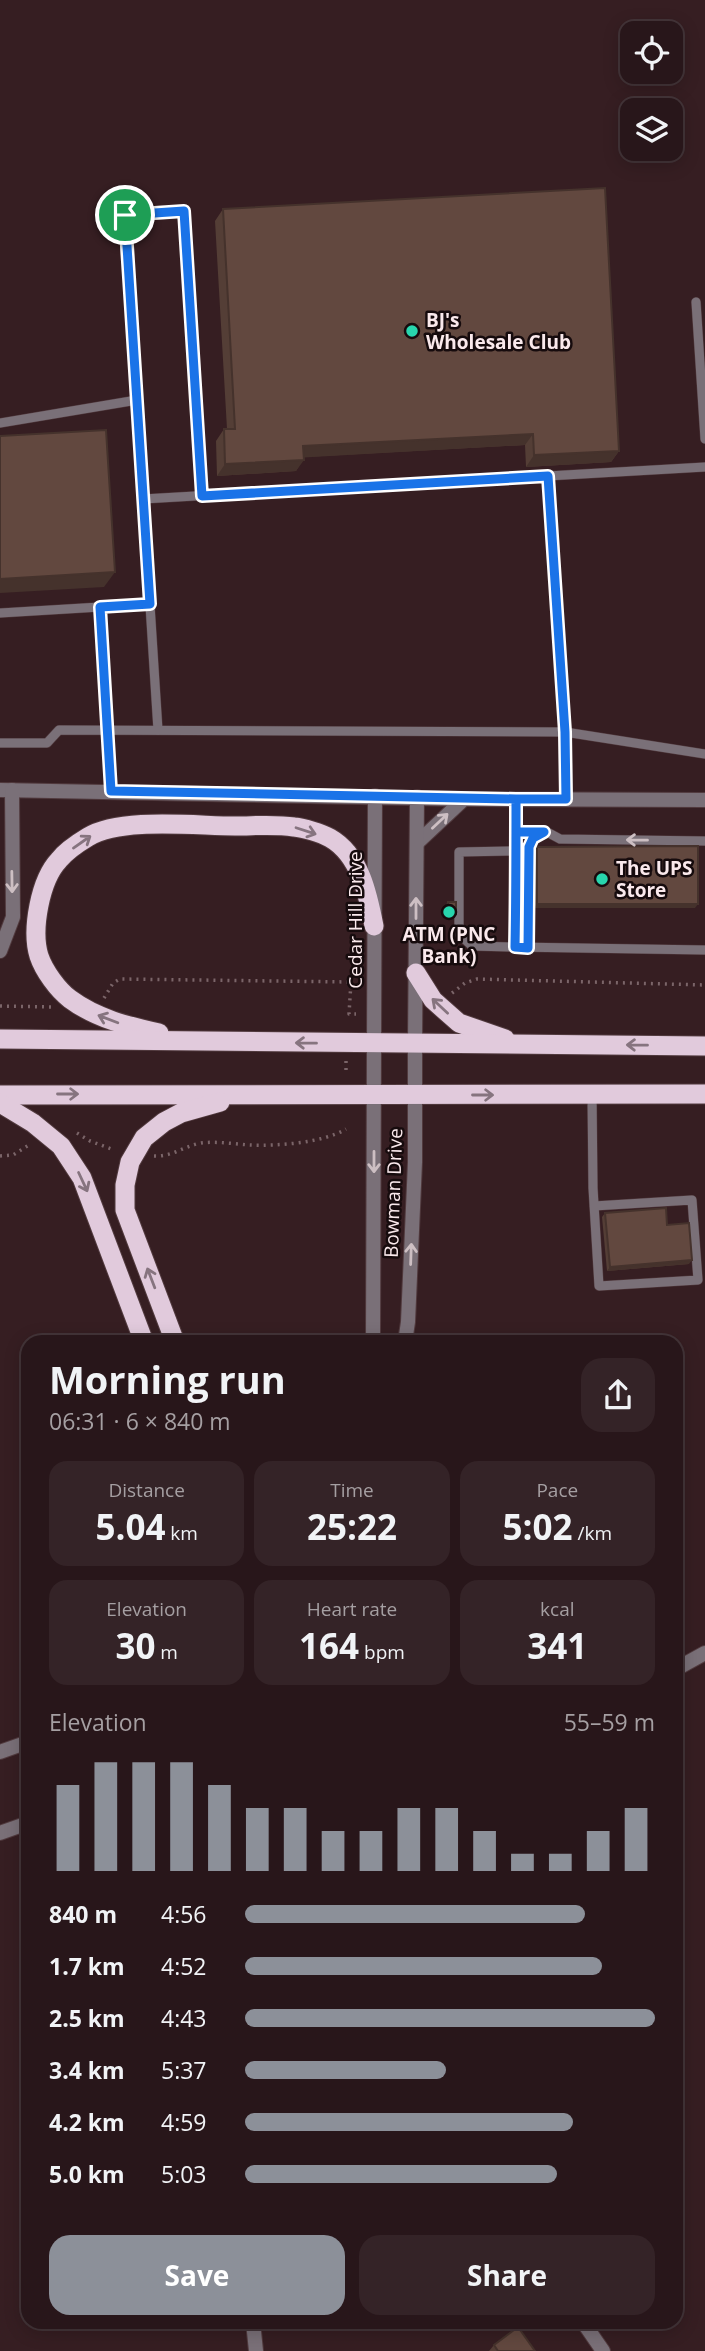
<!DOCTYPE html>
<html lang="en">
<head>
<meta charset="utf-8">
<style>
  :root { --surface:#28161a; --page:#342327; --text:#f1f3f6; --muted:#a59fa2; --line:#443539; --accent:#8c9099 }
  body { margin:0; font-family:"Open Sans",sans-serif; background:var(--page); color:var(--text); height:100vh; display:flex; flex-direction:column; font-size:26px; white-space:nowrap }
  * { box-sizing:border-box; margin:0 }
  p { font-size:23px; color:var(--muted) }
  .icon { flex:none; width:38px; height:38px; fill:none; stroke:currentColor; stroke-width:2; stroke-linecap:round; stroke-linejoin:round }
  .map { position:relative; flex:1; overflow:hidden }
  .sheet { position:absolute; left:21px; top:1335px; width:662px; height:994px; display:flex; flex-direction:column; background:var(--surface); border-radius:21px; box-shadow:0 4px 18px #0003,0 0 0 2px var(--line) }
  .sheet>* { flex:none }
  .controls { position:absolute; left:620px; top:21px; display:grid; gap:14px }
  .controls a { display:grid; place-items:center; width:63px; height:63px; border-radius:14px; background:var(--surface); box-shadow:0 4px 18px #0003,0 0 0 2px var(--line); font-size:35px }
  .pin { position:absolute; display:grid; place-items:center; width:60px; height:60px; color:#fff; margin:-30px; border:4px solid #fff; border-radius:50%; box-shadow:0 2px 7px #0007 }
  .round { display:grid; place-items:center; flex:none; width:74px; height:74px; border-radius:21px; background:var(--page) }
  .headline { display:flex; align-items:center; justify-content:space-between; height:119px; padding:0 28px }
  h1 { font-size:38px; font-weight:700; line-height:52px }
  .metrics { display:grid; grid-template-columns:repeat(3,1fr); gap:10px; height:119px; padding:7px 28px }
  .metrics div { display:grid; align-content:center; border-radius:18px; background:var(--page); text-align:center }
  .metrics b { font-size:35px; font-weight:700 }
  .metrics small { font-size:19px; font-weight:400 }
  .metrics p { font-size:19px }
  .chart { height:196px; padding:14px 28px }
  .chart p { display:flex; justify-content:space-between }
  .chart svg { width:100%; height:126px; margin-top:7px; stroke:var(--accent); stroke-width:6 }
  .action { display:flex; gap:14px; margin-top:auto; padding:14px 28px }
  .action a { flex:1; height:80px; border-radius:21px; background:var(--accent); color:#fff; font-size:28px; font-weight:700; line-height:80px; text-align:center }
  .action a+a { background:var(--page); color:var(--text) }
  ul { padding:0 28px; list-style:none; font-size:23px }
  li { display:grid; grid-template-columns:112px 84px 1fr; align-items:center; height:52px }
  li i { height:18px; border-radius:9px; background:var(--accent) }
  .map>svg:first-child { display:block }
</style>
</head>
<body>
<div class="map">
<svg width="705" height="2351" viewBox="0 0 705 2351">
  <rect width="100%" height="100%" fill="#361e22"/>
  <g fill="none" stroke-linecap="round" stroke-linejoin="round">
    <g stroke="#513a3e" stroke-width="10">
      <g id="service">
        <polyline points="696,302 705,439"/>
        <polyline points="0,423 137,400"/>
        <polyline points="548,476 565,732 566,799"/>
        <polyline points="143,499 705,467"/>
        <polyline points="100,607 111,791"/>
        <polyline points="0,613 150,604"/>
        <polyline points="158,730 125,215 184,211 202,496"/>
        <polyline points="0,743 47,743 59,730 565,732 705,754"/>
        <polyline points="516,799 515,947 705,950"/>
        <polyline points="515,947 472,946 459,934 459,852 516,851"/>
        <polyline points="528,948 529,847 536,835 547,832 560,839 705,841"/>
        <polyline points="592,1095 593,1188 599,1286 698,1280 692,1200 594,1206"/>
      </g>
    </g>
    <g stroke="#513a3e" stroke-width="16">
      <g id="minor">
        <polyline points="0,790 464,799 705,800"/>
        <polyline points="417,843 464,799"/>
        <polyline points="0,951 13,917 12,790"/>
        <polyline points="374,1044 375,796"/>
        <polyline points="415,1044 417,797"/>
        <polyline points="676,1669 705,1653"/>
        <polyline points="0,1752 28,1742"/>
        <polyline points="0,1833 28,1823"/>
        <polyline points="253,2322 256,2351"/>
        <polyline points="583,2322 603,2351"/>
      </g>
    </g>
    <g stroke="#513a3e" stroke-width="16">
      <g id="tertiary">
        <polyline points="373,1342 374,1044"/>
        <polyline points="405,1342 408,1322 415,1162 415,1044"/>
      </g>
    </g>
    <g stroke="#513a3e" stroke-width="21">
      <g id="trunk">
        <polyline points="416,973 433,1000 459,1023 505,1039"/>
        <path d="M159,1033c-31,-7 -62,-14 -89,-34 -12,-9 -26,-28 -31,-43 -8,-26 1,-76 20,-96 7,-9 19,-17 29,-23 33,-20 108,-11 147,-11 19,0 40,-2 59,1 10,1 27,6 36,11 30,17 38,57 44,88"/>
        <polyline points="0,1039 705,1046"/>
        <polyline points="0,1095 705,1094"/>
        <polyline points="0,1103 33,1123 61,1146 82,1178 144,1342"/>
        <polyline points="175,1342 125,1210 125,1185 130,1162 144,1138 164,1122 181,1113 220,1102"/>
      </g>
    </g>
    <g stroke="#7b6569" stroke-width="3.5" stroke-dasharray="2 5" stroke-linecap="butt">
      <polyline points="452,993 465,983 477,979 705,985"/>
      <polyline points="104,998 113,983 120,979 351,982 349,1014 356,1014"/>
      <polyline points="0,1006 51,1007"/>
      <polyline points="346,1061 346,1073"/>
      <polyline points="77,1133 90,1141 114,1150"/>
      <polyline points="0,1156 13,1155 29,1145"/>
      <path d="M154,1156c18,1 30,-10 47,-13 16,-2 33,1 49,2 28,1 73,-2 96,-16"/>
    </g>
    <use href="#service" stroke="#7a7078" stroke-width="9"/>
    <use href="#minor" stroke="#7a7078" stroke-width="14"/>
    <use href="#tertiary" stroke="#7a7078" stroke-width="14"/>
    <use href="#trunk" stroke="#e1cadc" stroke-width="19"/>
  </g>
  <g fill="#543e36">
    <polygon points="223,209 619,451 611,462 526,467 525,445 304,457 296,471 217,476 216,441 224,429 227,429 215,221"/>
    <polygon points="537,847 695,908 534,908 534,851"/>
    <polygon points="448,902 453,918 445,918 445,906"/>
    <polygon points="605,1213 667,1225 689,1264 607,1271 602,1217"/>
    <polygon points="494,2345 535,2351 489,2351"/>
  </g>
  <g fill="#45322c">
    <polygon points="533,434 525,445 295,458 303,446"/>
    <polygon points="619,451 611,462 526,467 534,455"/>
    <polygon points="304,460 296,471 217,476 225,464"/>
    <polygon points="115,572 104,587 0,593 0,579"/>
    <polygon points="537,904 698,904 695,908 534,908"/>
    <polygon points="448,914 456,914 453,918 445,918"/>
    <polygon points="692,1260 689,1264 607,1271 610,1267"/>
  </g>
  <g fill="#62483f" stroke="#45322c" stroke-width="2">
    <polygon points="605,188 619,451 534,455 533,434 303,446 304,460 225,464 224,429 235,429 223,209"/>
    <polygon points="106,430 115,572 0,579 0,436"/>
    <polygon points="698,846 698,904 537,904 537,847"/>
    <rect x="448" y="902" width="8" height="12"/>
    <polygon points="666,1208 667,1225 689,1223 692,1260 610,1267 605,1213"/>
    <polygon points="518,2327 535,2351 498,2351 494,2345"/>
  </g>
  <defs><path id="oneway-shaft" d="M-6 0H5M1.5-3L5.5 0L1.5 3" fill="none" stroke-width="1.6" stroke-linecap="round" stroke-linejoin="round" transform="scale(1.75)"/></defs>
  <g stroke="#cdbfc3">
    <use href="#oneway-shaft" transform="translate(440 821) rotate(-43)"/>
    <use href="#oneway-shaft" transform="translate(637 840) rotate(-179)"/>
    <use href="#oneway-shaft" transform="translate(12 882) rotate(89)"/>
    <use href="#oneway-shaft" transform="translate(416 908) rotate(-90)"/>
    <use href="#oneway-shaft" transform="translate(374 1162) rotate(90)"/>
    <use href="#oneway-shaft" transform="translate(411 1254) rotate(-88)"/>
  </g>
  <g stroke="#86747f">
    <use href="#oneway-shaft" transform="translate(306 831) rotate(18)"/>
    <use href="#oneway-shaft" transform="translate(82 842) rotate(-35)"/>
    <use href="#oneway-shaft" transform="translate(440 1006) rotate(-137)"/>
    <use href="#oneway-shaft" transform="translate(108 1019) rotate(-159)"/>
    <use href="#oneway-shaft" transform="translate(306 1043) rotate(-179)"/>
    <use href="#oneway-shaft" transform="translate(637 1045) rotate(-179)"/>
    <use href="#oneway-shaft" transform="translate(68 1094)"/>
    <use href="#oneway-shaft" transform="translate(483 1095)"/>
    <use href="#oneway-shaft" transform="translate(83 1182) rotate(65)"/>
    <use href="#oneway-shaft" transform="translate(151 1278) rotate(-111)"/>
  </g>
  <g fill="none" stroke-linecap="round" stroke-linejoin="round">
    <g stroke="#fff" stroke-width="14">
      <path id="route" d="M125,215l25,389 -50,3 11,184 405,8c0,50 0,99 -1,148l13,1 1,-101 4,-9 11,-6h-28v-33h50l-1,-67 -17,-256 -346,20 -18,-285 -59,4"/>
    </g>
    <use href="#route" stroke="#1a73e8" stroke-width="9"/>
  </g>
  <g fill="#28d5ad" stroke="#160b0d" stroke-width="2.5">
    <circle cx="412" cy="331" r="7"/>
    <circle cx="602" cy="879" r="7"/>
    <circle cx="449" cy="912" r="7"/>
  </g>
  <g text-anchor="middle" stroke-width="5" stroke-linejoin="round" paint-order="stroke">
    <g font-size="19" font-weight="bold" fill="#fae9ec" stroke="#160b0d" text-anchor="start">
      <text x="426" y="327">BJ's<tspan x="426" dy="22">Wholesale Club</tspan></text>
      <text x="616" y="875">The UPS<tspan x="616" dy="22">Store</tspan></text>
      <text x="449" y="941" text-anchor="middle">ATM (PNC<tspan x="449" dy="22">Bank)</tspan></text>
    </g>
    <g font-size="19" fill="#fae9ec" stroke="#160b0d">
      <text transform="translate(355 920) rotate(-90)" y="7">Cedar Hill Drive</text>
      <text transform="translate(393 1193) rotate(-88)" y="7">Bowman Drive</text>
    </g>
  </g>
</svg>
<div class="controls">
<a><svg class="icon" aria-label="locate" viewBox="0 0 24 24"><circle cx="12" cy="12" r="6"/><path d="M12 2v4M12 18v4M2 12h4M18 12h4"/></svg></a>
<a><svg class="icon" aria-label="layers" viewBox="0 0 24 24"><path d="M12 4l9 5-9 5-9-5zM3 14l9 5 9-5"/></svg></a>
</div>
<div class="pin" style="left:125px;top:215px;background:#1e9e55"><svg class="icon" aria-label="arrive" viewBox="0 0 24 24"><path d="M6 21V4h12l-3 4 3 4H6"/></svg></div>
<section class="sheet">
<div class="headline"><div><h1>Morning run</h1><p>06:31 · 6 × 840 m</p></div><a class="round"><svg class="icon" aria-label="share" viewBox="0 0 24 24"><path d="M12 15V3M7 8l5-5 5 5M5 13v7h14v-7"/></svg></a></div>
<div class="metrics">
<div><p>Distance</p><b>5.04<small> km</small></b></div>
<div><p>Time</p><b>25:22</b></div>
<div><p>Pace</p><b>5:02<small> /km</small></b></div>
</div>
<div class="metrics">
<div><p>Elevation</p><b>30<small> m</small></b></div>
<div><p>Heart rate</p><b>164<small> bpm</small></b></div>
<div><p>kcal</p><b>341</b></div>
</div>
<div class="chart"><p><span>Elevation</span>55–59 m</p>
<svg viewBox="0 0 160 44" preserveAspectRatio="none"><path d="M5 44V14M15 44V6M25 44V6M35 44V6M45 44V14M55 44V22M65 44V22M75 44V30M85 44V30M95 44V22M105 44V22M115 44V30M125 44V38M135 44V38M145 44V30M155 44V22"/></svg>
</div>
<ul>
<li><b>840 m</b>4:56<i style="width:83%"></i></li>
<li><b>1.7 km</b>4:52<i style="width:87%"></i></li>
<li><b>2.5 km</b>4:43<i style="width:100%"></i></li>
<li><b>3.4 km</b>5:37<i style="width:49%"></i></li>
<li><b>4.2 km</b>4:59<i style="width:80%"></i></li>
<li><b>5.0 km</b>5:03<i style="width:76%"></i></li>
</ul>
<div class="action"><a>Save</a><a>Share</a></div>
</section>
</div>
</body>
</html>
